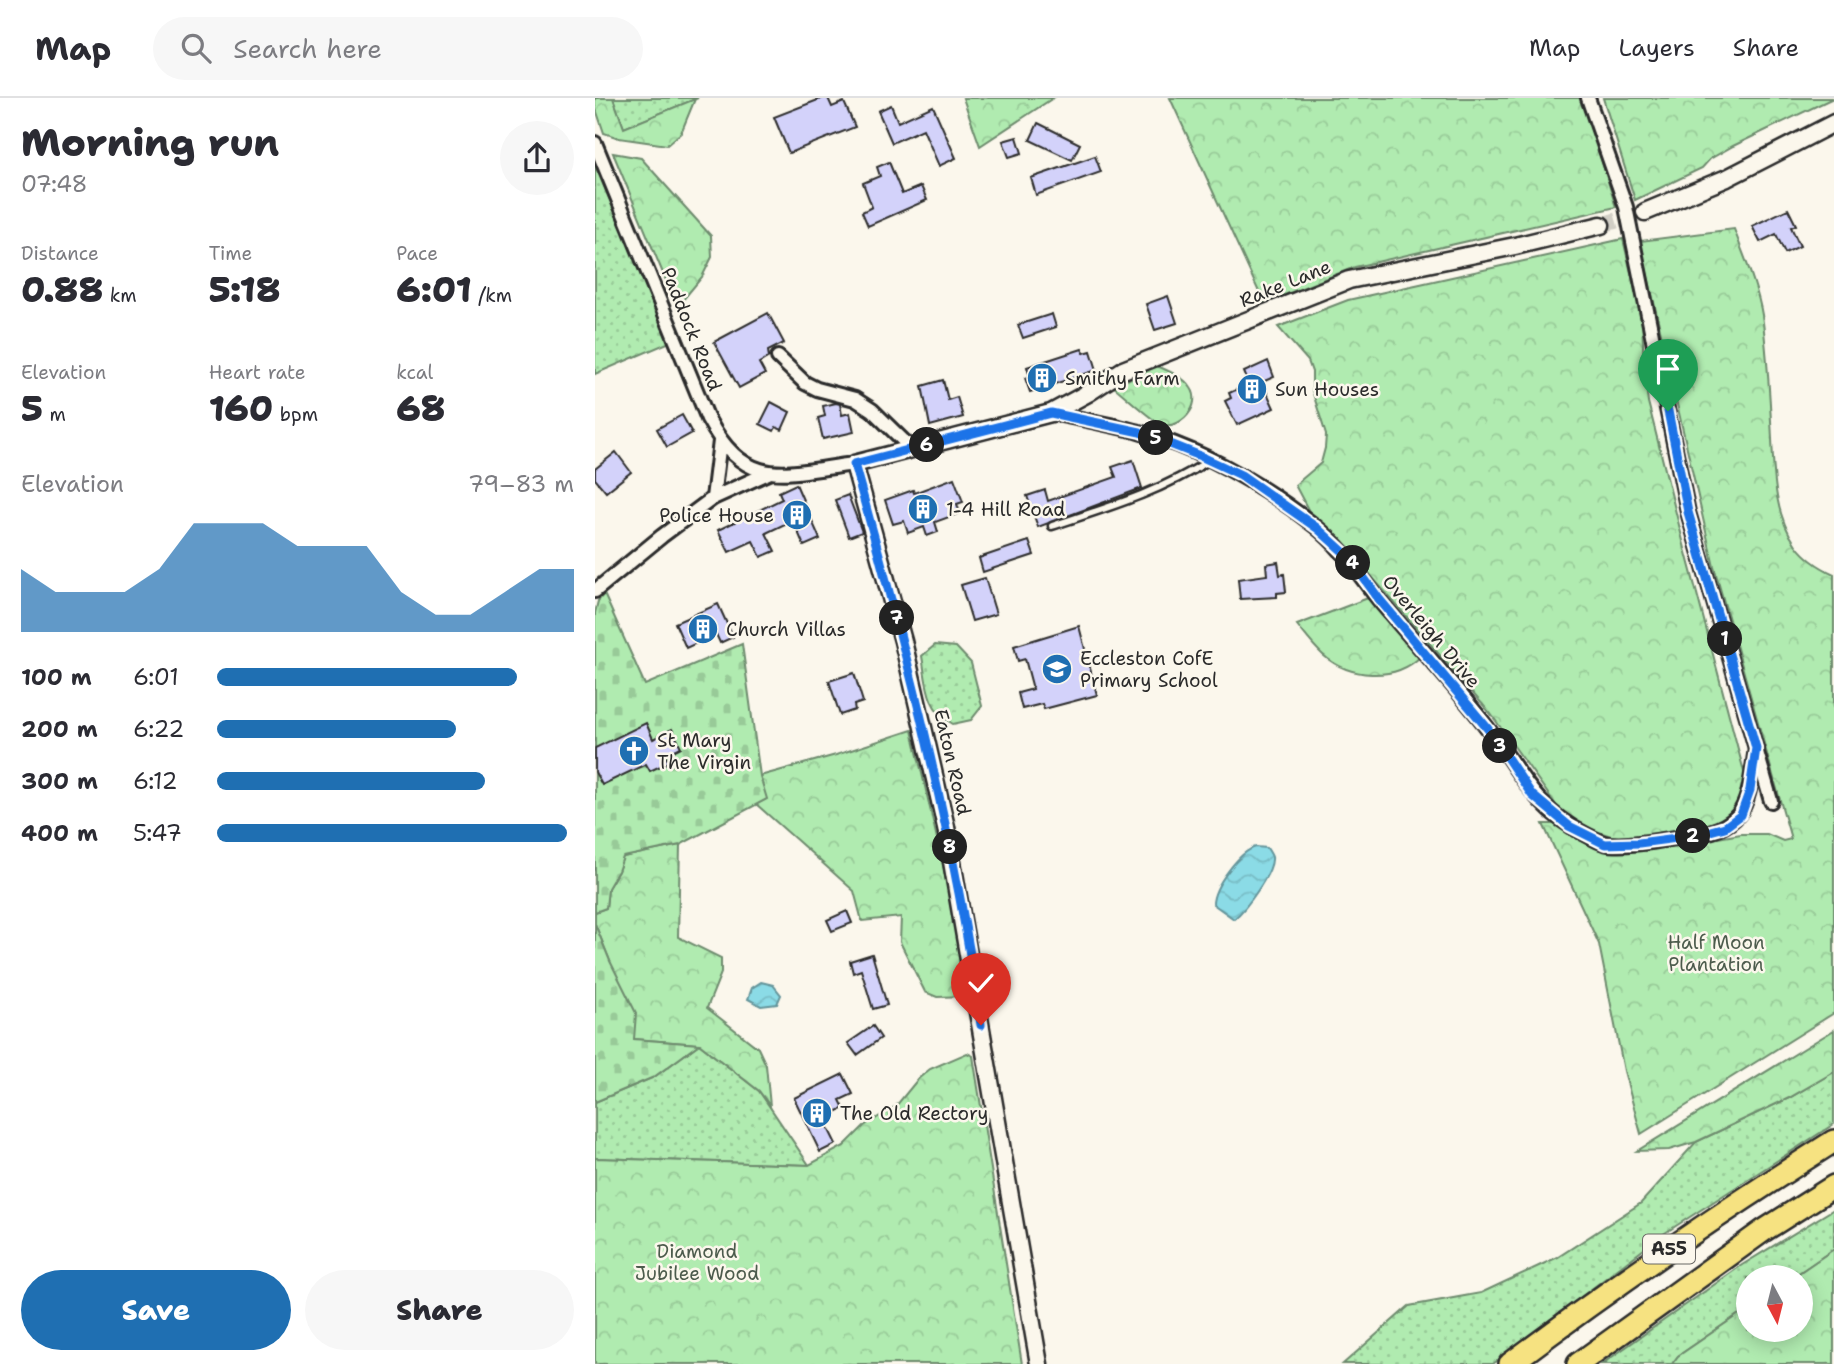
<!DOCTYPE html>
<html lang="en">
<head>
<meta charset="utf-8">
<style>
  :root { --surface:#fff; --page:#f7f7f7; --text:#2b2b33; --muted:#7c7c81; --line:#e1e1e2; --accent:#1f6fb2 }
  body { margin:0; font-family:"Shantell Sans",sans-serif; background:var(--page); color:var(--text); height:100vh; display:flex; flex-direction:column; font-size:26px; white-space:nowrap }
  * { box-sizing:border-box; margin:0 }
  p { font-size:23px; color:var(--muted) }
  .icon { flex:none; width:38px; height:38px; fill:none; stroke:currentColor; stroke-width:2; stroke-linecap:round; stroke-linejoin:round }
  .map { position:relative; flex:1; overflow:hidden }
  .sheet { display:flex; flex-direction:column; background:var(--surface); width:595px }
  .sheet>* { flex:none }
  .needle { width:46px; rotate:173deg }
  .fabs { position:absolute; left:1141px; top:1167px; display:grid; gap:14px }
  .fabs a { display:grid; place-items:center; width:77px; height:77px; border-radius:50%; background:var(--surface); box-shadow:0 4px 18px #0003; font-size:35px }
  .pin { position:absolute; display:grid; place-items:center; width:60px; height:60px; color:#fff; margin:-72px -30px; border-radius:50% 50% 50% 0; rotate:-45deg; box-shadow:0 0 7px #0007 }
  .pin .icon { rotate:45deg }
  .km { position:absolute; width:35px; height:35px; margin:-18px; border-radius:50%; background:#222; color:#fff; font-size:19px; line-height:35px; text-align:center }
  .round { display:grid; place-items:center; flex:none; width:74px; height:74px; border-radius:37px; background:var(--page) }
  .overview { display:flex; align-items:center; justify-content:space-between; height:119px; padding:0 21px }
  h1 { font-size:38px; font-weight:800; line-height:52px }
  .stats { display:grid; grid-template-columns:repeat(3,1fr); gap:10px; height:119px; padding:7px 21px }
  .stats div { display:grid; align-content:center }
  .stats b { font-size:35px; font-weight:800 }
  .stats small { font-size:19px; font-weight:400 }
  .stats p { font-size:19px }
  .chart { height:196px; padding:14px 21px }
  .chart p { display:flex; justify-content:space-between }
  .chart svg { width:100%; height:126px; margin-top:7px; fill:var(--accent); opacity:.7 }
  .cta { display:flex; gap:14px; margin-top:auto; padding:14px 21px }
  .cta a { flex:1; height:80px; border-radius:42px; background:var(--accent); color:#fff; font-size:28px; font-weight:800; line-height:80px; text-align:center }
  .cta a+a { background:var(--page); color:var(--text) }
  ul { padding:0 21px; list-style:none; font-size:23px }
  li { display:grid; grid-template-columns:112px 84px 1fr; align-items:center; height:52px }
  li i { height:18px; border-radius:9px; background:var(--accent) }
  header { display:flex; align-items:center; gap:42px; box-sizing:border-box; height:98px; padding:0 35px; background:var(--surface); border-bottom:2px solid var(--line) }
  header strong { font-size:33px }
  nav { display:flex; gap:38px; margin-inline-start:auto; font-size:24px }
  .search { width:490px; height:63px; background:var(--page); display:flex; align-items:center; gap:18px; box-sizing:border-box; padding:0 24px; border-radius:38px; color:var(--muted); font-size:26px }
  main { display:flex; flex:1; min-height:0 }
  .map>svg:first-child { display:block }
</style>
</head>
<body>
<header>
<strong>Map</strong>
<div class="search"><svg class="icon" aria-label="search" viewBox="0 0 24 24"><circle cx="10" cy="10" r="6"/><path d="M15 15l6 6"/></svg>Search here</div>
<nav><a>Map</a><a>Layers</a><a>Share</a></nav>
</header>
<main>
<section class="sheet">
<div class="overview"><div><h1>Morning run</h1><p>07:48</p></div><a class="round"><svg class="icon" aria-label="share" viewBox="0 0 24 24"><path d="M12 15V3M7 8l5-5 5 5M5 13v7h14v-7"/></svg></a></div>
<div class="stats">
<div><p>Distance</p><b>0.88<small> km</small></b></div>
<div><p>Time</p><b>5:18</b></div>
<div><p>Pace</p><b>6:01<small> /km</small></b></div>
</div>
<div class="stats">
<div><p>Elevation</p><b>5<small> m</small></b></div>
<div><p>Heart rate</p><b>160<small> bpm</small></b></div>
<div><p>kcal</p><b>68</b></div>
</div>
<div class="chart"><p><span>Elevation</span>79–83 m</p>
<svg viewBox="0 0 160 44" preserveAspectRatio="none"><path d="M0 44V22L10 30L20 30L30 30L40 22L50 6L60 6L70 6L80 14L90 14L100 14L110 30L120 38L130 38L140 30L150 22L160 22V44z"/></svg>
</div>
<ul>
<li><b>100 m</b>6:01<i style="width:84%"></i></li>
<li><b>200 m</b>6:22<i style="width:67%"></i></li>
<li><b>300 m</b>6:12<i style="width:75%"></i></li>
<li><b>400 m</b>5:47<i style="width:98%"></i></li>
</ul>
<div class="cta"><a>Save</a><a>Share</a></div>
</section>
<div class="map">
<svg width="1239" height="1266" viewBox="0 0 1239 1266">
  <defs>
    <pattern id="grass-dots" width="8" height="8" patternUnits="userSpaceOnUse" patternTransform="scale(1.75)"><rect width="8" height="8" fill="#b0ebb0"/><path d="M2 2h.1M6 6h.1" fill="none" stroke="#98ca98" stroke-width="1.8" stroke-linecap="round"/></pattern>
    <pattern id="forest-crowns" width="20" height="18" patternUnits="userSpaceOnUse" patternTransform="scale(1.75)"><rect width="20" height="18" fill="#b0ebb0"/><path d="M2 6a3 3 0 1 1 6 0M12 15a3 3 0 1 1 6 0" fill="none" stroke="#98ca98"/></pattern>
    <pattern id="cemetery-stones" width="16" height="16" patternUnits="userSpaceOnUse" patternTransform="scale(1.75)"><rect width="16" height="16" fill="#b0ebb0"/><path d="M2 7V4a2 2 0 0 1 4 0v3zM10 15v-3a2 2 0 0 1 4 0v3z" fill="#98ca98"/></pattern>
    <pattern id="water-waves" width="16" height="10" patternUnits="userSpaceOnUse" patternTransform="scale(1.75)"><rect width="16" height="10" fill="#8bdbe6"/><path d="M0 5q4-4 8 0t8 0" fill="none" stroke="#78bcc5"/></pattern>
  </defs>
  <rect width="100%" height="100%" fill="#fbf7ec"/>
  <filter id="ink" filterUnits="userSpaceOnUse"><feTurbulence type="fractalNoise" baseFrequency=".0143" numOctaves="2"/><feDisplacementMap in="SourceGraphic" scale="14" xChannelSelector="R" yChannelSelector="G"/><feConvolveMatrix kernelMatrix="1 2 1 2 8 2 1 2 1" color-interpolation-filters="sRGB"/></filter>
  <g filter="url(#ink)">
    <g fill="url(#grass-dots)" stroke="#6e8b6e" stroke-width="2">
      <polygon points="18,0 103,0 29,30"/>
      <polygon points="0,67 75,244 0,276"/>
      <path d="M340,547l21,2 15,16 11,43 -11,14 -18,4c-27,-15 -26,-40 -31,-68z"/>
      <polygon points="104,946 164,993 214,1067 0,1060 0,1004 59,979"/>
      <polygon points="1239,974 1239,1026 1070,1135 898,1266 748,1266 814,1208 886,1195 963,1159 1046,1105 1101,1044 1194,1000"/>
      <polygon points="1239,1111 1239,1151 1198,1179 1153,1180 1153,1210 1083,1258 1077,1266 1007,1266 1147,1167"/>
    </g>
    <g fill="url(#forest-crowns)" stroke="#6e8b6e" stroke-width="2">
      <polygon points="0,0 18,0 29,30 100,1 86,35 72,47 24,40 9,35 0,8"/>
      <polygon points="368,0 458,0 385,48"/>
      <polygon points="575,0 987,0 1021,109 760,169 669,205"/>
      <polygon points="1008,0 1238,0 1138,48 1115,61 1107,70 1040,102"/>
      <polygon points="18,55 46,60 116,138 117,159 107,179 82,209"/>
      <path d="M1139,131c10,28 23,56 28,86 5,35 7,71 9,106 3,41 0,89 25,124 10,14 23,22 38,29v439l-193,121 -17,-63 -25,-127 -56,-120h15l66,25 35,-1 82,-14h26l16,7 8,-2 -77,-272 -74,-326z"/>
      <polygon points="1028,141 1047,221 1049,272 1053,304 1088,443 1157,704 1153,717 1112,731 1040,741 1016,738 995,731 966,714 896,616 751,449 718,421 700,387 726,365 730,350 731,337 717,292 717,274 713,263 683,229 753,202"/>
      <path d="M560,267c13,6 28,11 36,23 12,17 -11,43 -30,36 -11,-4 -36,-29 -47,-37z"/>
      <path d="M773,500l52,59c-26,25 -71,21 -97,-2 -10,-9 -18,-20 -26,-30z"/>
      <polygon points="317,632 349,771 372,898 342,899 330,894 305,844 306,819 267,823 259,793 161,706 171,701 165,678 241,657"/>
      <polygon points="85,747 83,839 126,860 126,875 112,910 163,950 171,967 175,1008 164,993 104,946 39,941 15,863 0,826 0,814 11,810 13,790 23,773 28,759"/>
      <polygon points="1239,932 1239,974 1194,1000 1101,1044 1074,1052 1042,1053"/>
      <polygon points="372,955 378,958 427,1266 0,1266 0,1060 214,1067 249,1048 269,1028 301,1008 323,981 335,971"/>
      <polygon points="1239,1151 1239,1266 1077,1266 1083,1258 1153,1210 1153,1232 1206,1232 1206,1180 1198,1179"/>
    </g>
    <g fill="url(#cemetery-stones)" stroke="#6e8b6e" stroke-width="2">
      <polygon points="9,496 50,587 147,546 165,678 172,701 85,747 28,759 23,773 13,790 11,810 0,814 0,515 3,503"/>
      <polygon points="0,826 15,863 41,915 39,941 104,946 59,979 0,1004"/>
    </g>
    <g fill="url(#water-waves)" stroke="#65959b" stroke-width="2">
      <path d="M661,749l11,1c2,3 4,6 5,9 2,15 -27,53 -38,62l-21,-15c0,-17 27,-53 43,-57z"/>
      <polygon points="166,884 178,887 186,897 182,906 166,908 153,901 157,890"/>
    </g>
    <g fill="#d3d2fa" stroke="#2b2b2b" stroke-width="2">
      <polygon points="228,0 233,0 237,9 249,4 260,29 194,55 179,19"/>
      <polygon points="296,7 303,24 338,8 361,60 344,68 328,31 297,45 283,13"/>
      <polygon points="443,25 485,46 477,62 435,42"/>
      <polygon points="422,39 427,55 414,59 408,43"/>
      <polygon points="500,58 506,74 441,97 436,80"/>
      <polygon points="294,64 307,96 326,88 332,102 273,128 267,114 277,109 268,85 285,78 282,69"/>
      <polygon points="1193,111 1201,127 1196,129 1205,148 1190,155 1181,136 1165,144 1157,128"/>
      <polygon points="573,198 582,225 560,232 551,206"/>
      <polygon points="173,215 189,245 173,253 174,259 164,265 170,276 144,290 119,244"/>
      <polygon points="457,216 461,229 428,240 423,227"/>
      <polygon points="487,251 489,255 496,253 502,272 435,294 430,280 435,279 432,269"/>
      <polygon points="673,263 679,279 667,284 679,310 642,327 630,303 636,300 634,295 654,286 649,274"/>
      <polygon points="348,282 353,302 362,299 368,319 335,328 327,288"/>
      <polygon points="176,304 195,314 187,332 181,329 179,333 165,326"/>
      <polygon points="241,305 245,306 247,317 255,315 259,334 228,341 223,320 230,318 228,308"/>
      <polygon points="87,317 97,335 72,349 62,331"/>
      <polygon points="21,354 36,374 11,394 0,381 0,371"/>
      <polygon points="538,362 547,390 443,429 432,398 450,392 453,403 521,379 517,369"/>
      <polygon points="359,380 368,404 362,406 365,415 340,424 343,434 332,438 329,429 313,435 309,423 298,426 290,402 318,392 319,395"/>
      <polygon points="201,386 225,441 209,448 198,422 171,435 180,453 166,459 158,443 134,454 123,432 187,401 184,394"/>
      <polygon points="253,397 267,434 254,439 240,402"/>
      <polygon points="434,443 439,457 388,474 384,460"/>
      <polygon points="683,464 685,477 689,476 691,494 682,495 682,499 645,501 643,481 672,477 671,466"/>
      <polygon points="390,480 401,516 377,523 366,487"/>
      <polygon points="123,506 138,539 125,545 121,536 91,550 80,525"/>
      <polygon points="484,528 502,597 449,611 447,606 427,611 423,595 438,591 430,561 423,563 419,548"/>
      <polygon points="259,575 268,604 259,607 260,612 245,617 234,583"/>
      <polygon points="51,625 58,641 77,631 86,649 70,657 74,664 55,673 51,666 7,687 0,674 0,650"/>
      <polygon points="252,813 257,825 237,833 232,822"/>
      <polygon points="277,856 292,907 278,911 266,872 258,875 255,863"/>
      <polygon points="278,928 286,940 262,957 253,945"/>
      <polygon points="248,976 258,996 245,1002 249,1010 228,1020 241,1046 225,1054 199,1000"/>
    </g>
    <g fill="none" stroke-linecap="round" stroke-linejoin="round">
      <polyline stroke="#d1cec5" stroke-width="16" stroke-dasharray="16 8" stroke-linecap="butt" points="1006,127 1050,114"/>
      <g stroke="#2b2b2b" stroke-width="11">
        <path id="service" d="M457,428c57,-19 106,-33 158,-66"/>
      </g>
      <g stroke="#2b2b2b" stroke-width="18">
        <g id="minor">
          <polyline points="993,0 1031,109 1093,414 1176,703"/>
          <path d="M0,45l113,276c39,72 76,54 146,45"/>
          <polyline points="183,259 210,285 222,291 260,301 277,312 317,351"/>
          <path d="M456,315c29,6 59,11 88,19 64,18 124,53 176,94 29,23 43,48 65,75 35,42 73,82 106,125 34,43 46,82 99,108 6,3 12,7 19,9 17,5 59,-3 78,-6 67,-8 65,-31 74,-89"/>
          <polyline points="118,400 125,343"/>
          <polyline points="0,493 67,438 118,400 173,375"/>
        </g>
      </g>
      <g stroke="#2b2b2b" stroke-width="21">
        <g id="tertiary">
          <polyline points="1050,114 1132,80 1239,25"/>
          <polyline points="444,1266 351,729 308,543 259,366 456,315 493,295 528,272 754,182 920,148 1006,127"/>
        </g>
      </g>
      <g stroke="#2b2b2b" stroke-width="26">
        <g id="trunk">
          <path d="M915,1266c105,-79 213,-153 324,-223"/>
          <polyline points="983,1266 1168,1133 1239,1088"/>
        </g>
      </g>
      <use href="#service" stroke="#fbf7ec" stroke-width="6"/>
      <use href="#minor" stroke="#fbf7ec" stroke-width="12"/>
      <use href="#tertiary" stroke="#fbf7ec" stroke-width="16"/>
      <use href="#trunk" stroke="#f6e281" stroke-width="21"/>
    </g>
  </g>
  <g fill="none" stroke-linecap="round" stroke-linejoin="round" filter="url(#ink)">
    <g stroke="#fff" stroke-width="14">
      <path id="route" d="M386,927c-27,-190 -75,-376 -127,-561l197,-51 89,19 58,23 43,20 76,53 31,28 31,43 109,130 44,66 37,31 36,18 34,-1 53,-7 33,-9 16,-12 9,-25 6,-42 -68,-236 -20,-101"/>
    </g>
    <use href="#route" stroke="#1a73e8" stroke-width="9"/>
  </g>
  <defs>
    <g id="building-disc" transform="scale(1.575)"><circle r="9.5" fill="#1f6fb2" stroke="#fbf7ec"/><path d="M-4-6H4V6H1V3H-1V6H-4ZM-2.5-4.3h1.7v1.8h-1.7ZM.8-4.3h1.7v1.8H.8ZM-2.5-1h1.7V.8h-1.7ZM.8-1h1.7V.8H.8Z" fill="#fff"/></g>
    <g id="school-disc" transform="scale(1.575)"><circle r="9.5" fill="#1f6fb2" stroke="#fbf7ec"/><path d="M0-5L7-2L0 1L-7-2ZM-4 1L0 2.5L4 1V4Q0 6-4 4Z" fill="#fff"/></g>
    <g id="church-disc" transform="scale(1.575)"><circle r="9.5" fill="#1f6fb2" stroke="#fbf7ec"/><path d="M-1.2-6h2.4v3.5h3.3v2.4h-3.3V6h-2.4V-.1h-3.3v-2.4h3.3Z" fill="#fff"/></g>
  </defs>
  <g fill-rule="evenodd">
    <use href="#building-disc" x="447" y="280"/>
    <use href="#building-disc" x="657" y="291"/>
    <use href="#building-disc" x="328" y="411"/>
    <use href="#building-disc" x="202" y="417"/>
    <use href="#building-disc" x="108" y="531"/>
    <use href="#school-disc" x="462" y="571"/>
    <use href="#church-disc" x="39" y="653"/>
    <use href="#building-disc" x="222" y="1015"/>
  </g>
  <g text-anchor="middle" stroke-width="5" stroke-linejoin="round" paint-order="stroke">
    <rect fill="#fbf7ec" stroke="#696865" stroke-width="2" x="1048" y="1136.5" width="52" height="29" rx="5"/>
    <g font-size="18" font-weight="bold" fill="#2b2b2b">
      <text x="1074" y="1157">A55</text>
    </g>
    <g font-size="19" fill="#2b2b2b" stroke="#fbf7ec">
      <text transform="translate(690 185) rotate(-22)" y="7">Rake Lane</text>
      <text transform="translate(97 231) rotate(68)" y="7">Paddock Road</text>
      <text transform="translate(837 533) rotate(50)" y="7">Overleigh Drive</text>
      <text transform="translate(358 664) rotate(77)" y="7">Eaton Road</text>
    </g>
    <g font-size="19" fill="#2b2b2b" stroke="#fbf7ec" text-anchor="start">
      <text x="470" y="287">Smithy Farm</text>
      <text x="680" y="298">Sun Houses</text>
      <text x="351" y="418">1-4 Hill Road</text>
      <text x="179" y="424" text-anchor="end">Police House</text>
      <text x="131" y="538">Church Villas</text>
      <text x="485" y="567">Eccleston CofE<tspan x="485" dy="22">Primary School</tspan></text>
      <text x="62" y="649">St Mary<tspan x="62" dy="22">The Virgin</tspan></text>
      <text x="245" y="1022">The Old Rectory</text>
    </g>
    <g font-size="19" fill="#4c5b4c" stroke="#fbf7ec">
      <text x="1121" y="851">Half Moon<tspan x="1121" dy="22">Plantation</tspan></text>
      <text x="102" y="1160">Diamond<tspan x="102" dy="22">Jubilee Wood</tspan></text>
    </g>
  </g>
</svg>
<div class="fabs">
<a><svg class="needle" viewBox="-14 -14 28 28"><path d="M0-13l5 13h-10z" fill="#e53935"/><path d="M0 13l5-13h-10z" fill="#7c7c81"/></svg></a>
</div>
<div class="pin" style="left:1073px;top:313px;background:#1e9e55"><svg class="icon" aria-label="arrive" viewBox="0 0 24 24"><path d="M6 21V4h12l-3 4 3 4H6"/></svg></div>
<div class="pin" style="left:386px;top:927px;background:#d93025"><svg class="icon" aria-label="check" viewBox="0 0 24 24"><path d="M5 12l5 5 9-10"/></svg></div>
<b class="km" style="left:1130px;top:541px">1</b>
<b class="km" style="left:1098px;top:738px">2</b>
<b class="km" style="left:905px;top:648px">3</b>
<b class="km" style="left:758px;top:465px">4</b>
<b class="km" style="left:561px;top:340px">5</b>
<b class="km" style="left:332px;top:347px">6</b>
<b class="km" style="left:302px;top:520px">7</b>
<b class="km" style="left:355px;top:749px">8</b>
</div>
</main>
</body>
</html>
